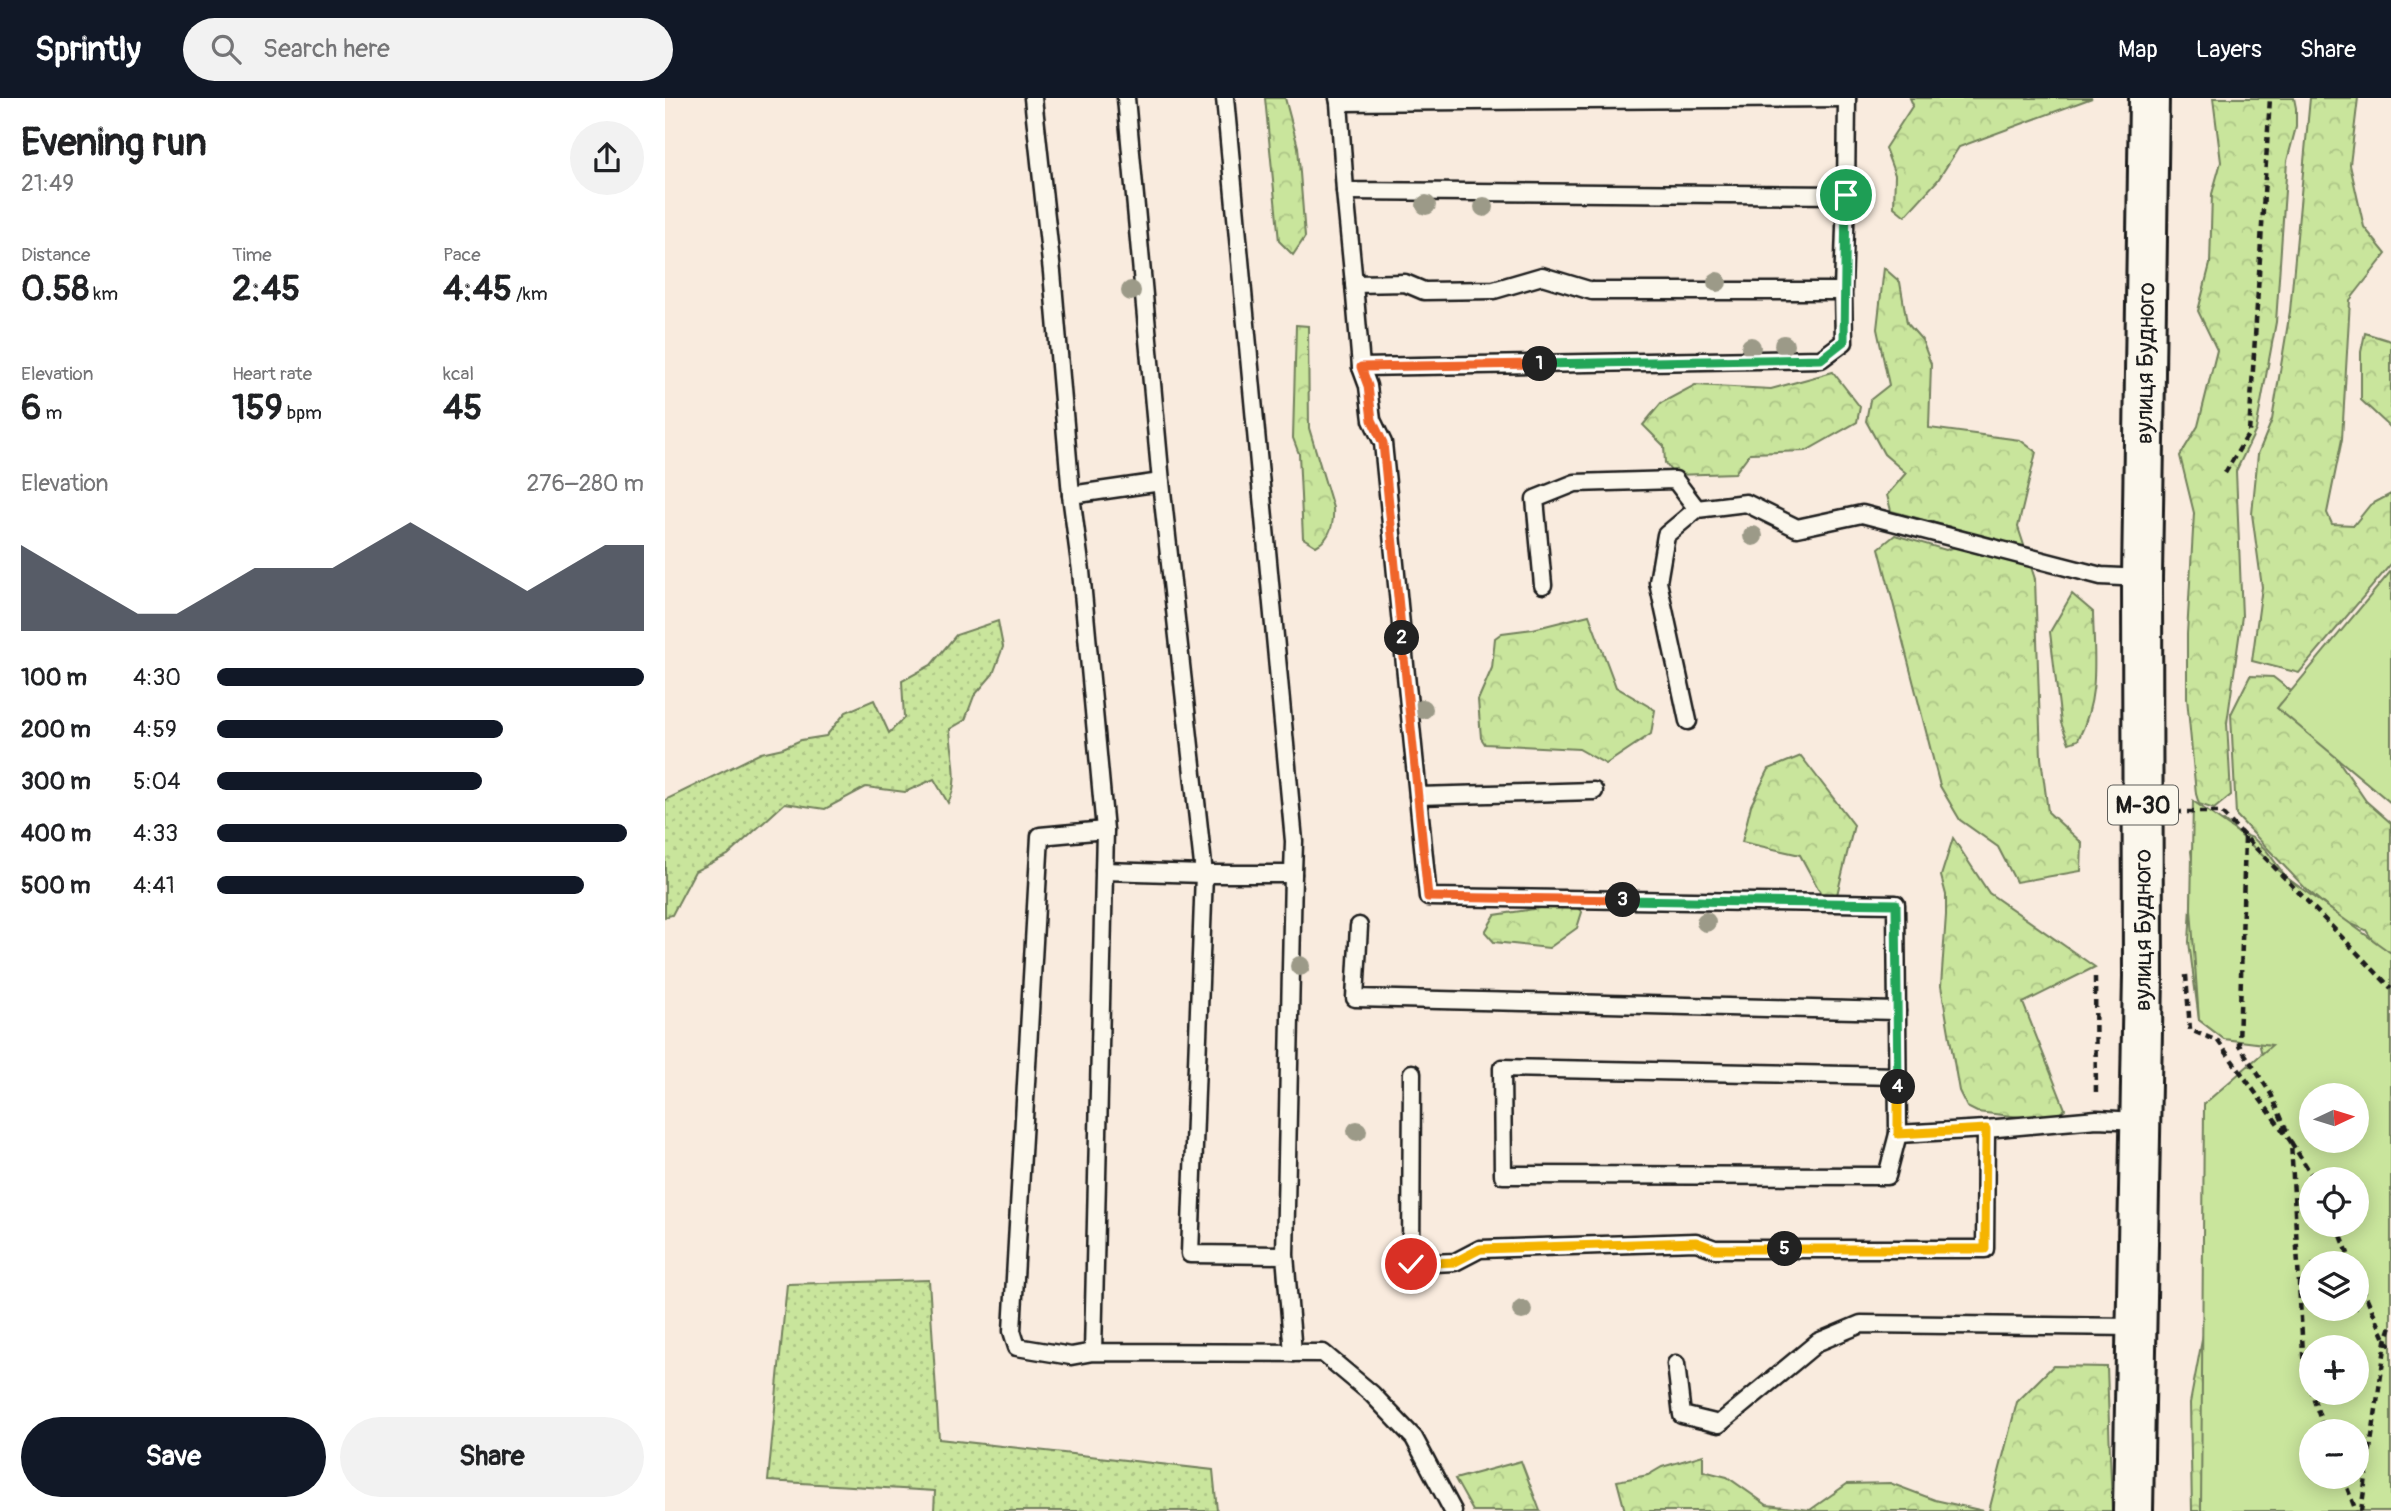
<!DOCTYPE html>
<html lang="en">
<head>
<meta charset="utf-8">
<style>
  :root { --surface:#fff; --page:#f2f2f2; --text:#202124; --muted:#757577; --accent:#111827 }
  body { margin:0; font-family:Pangolin,sans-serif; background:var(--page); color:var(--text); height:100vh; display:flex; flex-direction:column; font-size:26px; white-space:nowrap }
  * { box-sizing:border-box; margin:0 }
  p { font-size:23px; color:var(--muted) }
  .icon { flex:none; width:38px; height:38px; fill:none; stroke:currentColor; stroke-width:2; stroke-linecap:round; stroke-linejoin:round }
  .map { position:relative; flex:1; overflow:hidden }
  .sheet { display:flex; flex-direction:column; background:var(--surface); width:665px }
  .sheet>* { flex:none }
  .needle { width:46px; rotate:86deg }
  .tools { position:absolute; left:1634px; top:985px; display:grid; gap:14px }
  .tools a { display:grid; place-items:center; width:70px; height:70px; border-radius:50%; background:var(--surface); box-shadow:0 4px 18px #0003; font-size:35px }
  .pin { position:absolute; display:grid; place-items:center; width:60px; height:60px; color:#fff; margin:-30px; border:4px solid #fff; border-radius:50%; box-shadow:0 2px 7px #0007 }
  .km { position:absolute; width:35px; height:35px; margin:-18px; border-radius:50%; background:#222; color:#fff; font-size:19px; line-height:35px; text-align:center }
  .round { display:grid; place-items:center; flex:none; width:74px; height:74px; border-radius:37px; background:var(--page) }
  .summary { display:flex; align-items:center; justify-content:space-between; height:119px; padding:0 21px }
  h1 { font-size:38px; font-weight:800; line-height:52px }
  .metrics { display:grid; grid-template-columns:repeat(3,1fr); gap:10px; height:119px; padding:7px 21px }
  .metrics div { display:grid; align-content:center }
  .metrics b { font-size:35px; font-weight:800 }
  .metrics small { font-size:19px; font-weight:400 }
  .metrics p { font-size:19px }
  .chart { height:196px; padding:14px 21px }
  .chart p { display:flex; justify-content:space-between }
  .chart svg { width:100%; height:126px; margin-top:7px; fill:var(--accent); opacity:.7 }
  .cta { display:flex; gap:14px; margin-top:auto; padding:14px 21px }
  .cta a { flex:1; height:80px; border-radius:42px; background:var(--accent); color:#fff; font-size:28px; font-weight:800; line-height:80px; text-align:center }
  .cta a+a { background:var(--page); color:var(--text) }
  ul { padding:0 21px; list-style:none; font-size:23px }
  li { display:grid; grid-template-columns:112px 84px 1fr; align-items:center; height:52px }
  li i { height:18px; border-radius:9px; background:var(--accent) }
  header { display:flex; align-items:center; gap:42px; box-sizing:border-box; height:98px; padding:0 35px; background:var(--accent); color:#fff }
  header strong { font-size:33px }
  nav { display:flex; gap:38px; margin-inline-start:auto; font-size:24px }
  .search { width:490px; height:63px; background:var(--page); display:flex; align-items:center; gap:18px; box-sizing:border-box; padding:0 24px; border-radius:38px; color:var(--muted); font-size:26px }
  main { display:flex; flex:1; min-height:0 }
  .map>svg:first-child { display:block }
</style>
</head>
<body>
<header>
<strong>Sprintly</strong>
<div class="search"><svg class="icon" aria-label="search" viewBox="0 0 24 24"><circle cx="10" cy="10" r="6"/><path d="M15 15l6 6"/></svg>Search here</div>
<nav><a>Map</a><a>Layers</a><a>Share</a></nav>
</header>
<main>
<section class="sheet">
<div class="summary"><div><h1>Evening run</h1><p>21:49</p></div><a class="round"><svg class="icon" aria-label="share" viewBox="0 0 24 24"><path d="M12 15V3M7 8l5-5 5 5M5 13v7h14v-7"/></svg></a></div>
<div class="metrics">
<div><p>Distance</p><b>0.58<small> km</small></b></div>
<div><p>Time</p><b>2:45</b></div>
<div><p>Pace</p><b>4:45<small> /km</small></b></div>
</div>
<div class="metrics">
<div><p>Elevation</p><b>6<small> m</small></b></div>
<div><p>Heart rate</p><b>159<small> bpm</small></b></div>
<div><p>kcal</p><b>45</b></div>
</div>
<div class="chart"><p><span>Elevation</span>276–280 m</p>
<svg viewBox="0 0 160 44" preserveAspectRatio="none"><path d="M0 44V14L10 22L20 30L30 38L40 38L50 30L60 22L70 22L80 22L90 14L100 6L110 14L120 22L130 30L140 22L150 14L160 14V44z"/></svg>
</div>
<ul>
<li><b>100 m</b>4:30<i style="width:100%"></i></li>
<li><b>200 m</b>4:59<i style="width:67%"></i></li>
<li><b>300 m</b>5:04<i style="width:62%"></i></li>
<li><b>400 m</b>4:33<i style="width:96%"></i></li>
<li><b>500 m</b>4:41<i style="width:86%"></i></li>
</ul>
<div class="cta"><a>Save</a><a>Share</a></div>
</section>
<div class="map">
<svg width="1726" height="1413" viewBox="0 0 1726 1413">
  <defs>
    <pattern id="grass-dots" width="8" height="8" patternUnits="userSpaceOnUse" patternTransform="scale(1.75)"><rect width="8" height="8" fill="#c9e59c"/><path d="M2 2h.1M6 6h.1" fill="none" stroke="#acc486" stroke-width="1.8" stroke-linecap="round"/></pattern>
    <pattern id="forest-crowns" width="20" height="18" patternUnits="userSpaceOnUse" patternTransform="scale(1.75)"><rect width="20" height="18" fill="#c9e59c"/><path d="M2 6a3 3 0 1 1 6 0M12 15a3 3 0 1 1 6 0" fill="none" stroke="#acc486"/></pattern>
  </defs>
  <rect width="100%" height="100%" fill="#f9ebde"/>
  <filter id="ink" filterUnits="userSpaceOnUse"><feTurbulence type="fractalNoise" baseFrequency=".0143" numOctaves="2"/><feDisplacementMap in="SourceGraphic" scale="14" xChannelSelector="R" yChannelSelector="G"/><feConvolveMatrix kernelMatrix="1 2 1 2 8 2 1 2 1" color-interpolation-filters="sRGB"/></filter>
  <g filter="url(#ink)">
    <g fill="url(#grass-dots)" stroke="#72805c" stroke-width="2">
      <path d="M333,523l5,26 -10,27 -19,22 -9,24 -15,9c1,26 11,50 -2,74l-14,-24 -29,13 -39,-5 -41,22 -40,-6 -57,52 -33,16 -23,44 -7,2v-117l96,-47 22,-5 18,-8 25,-4 20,-24 28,-12 15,33 15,-15 -2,-37 29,-16 25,-30z"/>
      <polygon points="264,1182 274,1341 548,1372 552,1413 269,1413 270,1393 103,1383 122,1186"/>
    </g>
    <g fill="url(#forest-crowns)" stroke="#72805c" stroke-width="2" fill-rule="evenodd">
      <polygon points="600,0 620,0 633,49 640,139 628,157 614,143"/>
      <polygon points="1245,0 1427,0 1294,49 1273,82 1240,118 1229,109 1230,77 1220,50 1248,7"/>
      <polygon points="1548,0 1629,0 1631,10 1631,29 1622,63 1611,224 1591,332 1571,373 1577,518 1562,625 1566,697 1549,711 1534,706 1531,696 1522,600 1522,536 1529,415 1515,358 1533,328 1552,252 1533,213 1545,166 1547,96 1556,64"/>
      <polygon points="1645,0 1693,0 1685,67 1699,129 1721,156 1685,202 1677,341 1662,415 1667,426 1689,427 1705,407 1726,396 1726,466 1634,575 1587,563 1597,489 1587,416 1593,356 1607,322 1625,213"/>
      <polygon points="1219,170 1235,184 1242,225 1257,242 1266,266 1264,330 1355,342 1371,354 1353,429 1370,481 1376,660 1383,714 1417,745 1416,773 1351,784 1333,749 1295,722 1275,688 1214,450 1230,437 1281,452 1295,447 1296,438 1285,429 1226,413 1222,397 1241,375 1219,356 1201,323 1205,302 1224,287 1212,231"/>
      <path d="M631,227l12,1 1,102 24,80c1,16 -2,30 -17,38l-13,-8 -4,-84 -6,-16z"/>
      <polygon points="1700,235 1726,243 1726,330 1696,302 1696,254"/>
      <polygon points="1168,274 1195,309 1192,324 1141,353 1085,355 1070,375 1009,377 1000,365 999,348 978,327 996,305 1030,287 1106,291"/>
      <path d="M1407,496l21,18c1,47 7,84 -15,128l-9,3 -8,-20 -11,-91z"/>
      <polygon points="924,517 951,589 990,612 986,636 941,666 914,651 820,646 816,640 813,602 827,570 830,540 837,535 868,531"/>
      <path d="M1585,578l23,1 18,14 75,110 25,22v688h-199l-2,-108 23,-121 55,-202 -11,-46 -33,5 -25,-19 -10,-78 4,-72 -2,-19 17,-28 16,-2 13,11 16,6 13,12 21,28 90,69 -11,-17 -22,-9 -38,-32 -70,-74 -5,-101zM1647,998h45v45h-45zM1647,1082h45v45h-45zM1647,1166h45v45h-45zM1647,1250h45v45h-45zM1647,1334h45v45h-45z"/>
      <polygon points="1136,658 1189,727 1170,805 1161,805 1135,757 1077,744 1086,707 1104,671"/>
      <polygon points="1288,740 1324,795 1430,869 1358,905 1400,1011 1393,1017 1373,1021 1312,1014 1302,1009 1294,993 1276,888 1281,817 1281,797 1276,778"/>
      <polygon points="907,805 917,814 912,830 884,850 829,844 820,834 830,817"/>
      <polygon points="1388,1268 1442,1269 1447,1413 1324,1413 1352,1304"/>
      <polygon points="1038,1357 1038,1373 1062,1379 1102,1407 1145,1412 1182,1386 1225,1385 1270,1402 1319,1413 960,1413 952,1383 983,1377 997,1369"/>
      <polygon points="856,1363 875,1413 808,1413 790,1381"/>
    </g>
    <g fill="#c9e59c" stroke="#72805c" stroke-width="2" fill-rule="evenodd">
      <polygon points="1726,473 1726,705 1612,610"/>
      <path d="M1528,703l44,31 50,46 104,75v558h-190l3,-407 68,-59 -48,-6 -25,-19 -8,-111zM1647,998h45v45h-45zM1647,1082h45v45h-45zM1647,1166h45v45h-45zM1647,1250h45v45h-45zM1647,1334h45v45h-45z"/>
    </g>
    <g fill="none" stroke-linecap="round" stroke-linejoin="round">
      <g stroke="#1c1c1c" stroke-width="21">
        <g id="lane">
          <polyline points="368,0 387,174 406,397"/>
          <polyline points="461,0 496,384"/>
          <polyline points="560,0 629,743 628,776"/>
          <polyline points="673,0 674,4 1182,0"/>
          <polyline points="674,4 680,93 1181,97 1182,1"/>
          <polyline points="680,93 689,186 740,185 759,193 829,192 877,178 927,193 1178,193 1181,97"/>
          <polyline points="689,186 696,269 1156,261 1179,244 1178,193"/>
          <polyline points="696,269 703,288 707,322 718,345 763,799 1231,806 1233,1036 1321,1031 1320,1151 1050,1151 1031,1144 815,1151 790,1164 746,1166 747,975"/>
          <polyline points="878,487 870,401 910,385 1010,382 1032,411"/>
          <polyline points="1023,623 993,484 1001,437 1032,411 1081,405 1132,430 1197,416 1436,478 1477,480"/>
          <polyline points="753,698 929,693"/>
          <polyline points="439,773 539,776 496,384 406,397 416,473 440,732"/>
          <polyline points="694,828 690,900 1232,913"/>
          <polyline points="1233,978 837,970 838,1077 1222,1078 1233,1036"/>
          <polyline points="1321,1031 1432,1021 1475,1023"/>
          <polyline points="620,1157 628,776 539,776 525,1156 620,1157 628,1255"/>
          <polyline points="428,1254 440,732 375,738 347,1233 352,1249 406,1258 428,1254 658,1255 707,1296 749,1340 788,1413"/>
          <polyline points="1011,1266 1017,1317 1054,1326 1153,1244 1196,1226 1471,1229"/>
        </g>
      </g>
      <g stroke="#1c1c1c" stroke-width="44">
        <g id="highway">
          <path id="s1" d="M1468,1413l10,-535 -1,-398 7,-480"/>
        </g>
      </g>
      <g stroke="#1c1c1c" stroke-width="4.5" stroke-dasharray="7 5" stroke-linecap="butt">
        <polyline points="1560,375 1584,335 1605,0"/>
        <polyline points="1510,714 1556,714 1726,890"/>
        <polyline points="1580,739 1574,947 1606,996 1623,1036"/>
        <polyline points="1521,877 1525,932 1553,943 1626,1044 1639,1273 1660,1334"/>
        <polyline points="1430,879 1431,999"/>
        <polyline points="1626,1044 1650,1082"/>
        <polyline points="1672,1127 1687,1166"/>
        <polyline points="1692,1178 1721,1243 1726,1247"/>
        <polyline points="1678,1379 1691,1413"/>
        <polyline points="1696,1413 1721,1243 1726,1228"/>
      </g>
      <use href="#lane" stroke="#fbf7ec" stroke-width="16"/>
      <use href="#highway" stroke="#fbf7ec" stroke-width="38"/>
    </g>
    <g fill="#9c9a88">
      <circle cx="761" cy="107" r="10"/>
      <circle cx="819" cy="109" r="10"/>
      <circle cx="1052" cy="184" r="10"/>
      <circle cx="466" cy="193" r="10"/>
      <circle cx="1119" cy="247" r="10"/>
      <circle cx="1086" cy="249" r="10"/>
      <circle cx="1088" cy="438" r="10"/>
      <circle cx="758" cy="611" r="10"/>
      <circle cx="1041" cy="824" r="10"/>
      <circle cx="635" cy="868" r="10"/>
      <circle cx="692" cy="1033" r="10"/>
      <circle cx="857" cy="1212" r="10"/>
    </g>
  </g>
  <g fill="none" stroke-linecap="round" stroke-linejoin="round" filter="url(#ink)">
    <g stroke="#fff" stroke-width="14">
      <polyline id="split-1" points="875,266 1156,261 1179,243 1181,97"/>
    </g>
    <g stroke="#fff" stroke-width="14">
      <polyline id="split-2" points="737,540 718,345 707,322 703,288 696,269 875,266"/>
    </g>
    <g stroke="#fff" stroke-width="14">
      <polyline id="split-3" points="737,540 763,799 958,802"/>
    </g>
    <g stroke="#fff" stroke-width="14">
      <polyline id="split-4" points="958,802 1231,806 1233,989"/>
    </g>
    <g stroke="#fff" stroke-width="14">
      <polyline id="split-5" points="1120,1151 1320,1151 1321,1031 1233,1036 1233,989"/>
    </g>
    <g stroke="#fff" stroke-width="14">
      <polyline id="split-6" points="746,1166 790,1164 815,1151 1031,1144 1050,1151 1120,1151"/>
    </g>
    <use href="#split-1" stroke="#22a559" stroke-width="9"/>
    <use href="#split-2" stroke="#f0652b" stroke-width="9"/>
    <use href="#split-3" stroke="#f0652b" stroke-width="9"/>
    <use href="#split-4" stroke="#22a559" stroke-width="9"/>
    <use href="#split-5" stroke="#f5b400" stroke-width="9"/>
    <use href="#split-6" stroke="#f5b400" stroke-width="9"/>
  </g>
  <g text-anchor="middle" stroke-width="7" stroke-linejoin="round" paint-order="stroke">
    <rect fill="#fbf7ec" stroke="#5f5e5a" stroke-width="2" x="1443" y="687.5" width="70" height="39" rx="5"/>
    <g font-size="23" font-weight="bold" fill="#1c1c1c">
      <text x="1478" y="715">М-30</text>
    </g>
    <g font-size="24" fill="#1c1c1c" stroke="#fbf7ec">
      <text dy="8" stroke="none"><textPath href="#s1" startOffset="1148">вулиця Будного</textPath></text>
      <text dy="8" stroke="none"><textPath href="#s1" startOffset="581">вулиця Будного</textPath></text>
    </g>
  </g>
</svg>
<div class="tools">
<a><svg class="needle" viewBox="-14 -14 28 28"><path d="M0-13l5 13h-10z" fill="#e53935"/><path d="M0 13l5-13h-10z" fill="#757577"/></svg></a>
<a><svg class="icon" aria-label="locate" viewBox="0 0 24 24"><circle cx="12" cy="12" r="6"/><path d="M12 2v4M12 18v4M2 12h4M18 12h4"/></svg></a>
<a><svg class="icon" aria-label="layers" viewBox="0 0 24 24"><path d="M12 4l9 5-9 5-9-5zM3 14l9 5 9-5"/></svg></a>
<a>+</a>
<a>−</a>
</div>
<div class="pin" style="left:1181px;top:97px;background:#1e9e55"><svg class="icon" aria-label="arrive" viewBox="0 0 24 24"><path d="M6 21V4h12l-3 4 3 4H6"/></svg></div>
<div class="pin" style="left:746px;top:1166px;background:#d93025"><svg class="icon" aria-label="check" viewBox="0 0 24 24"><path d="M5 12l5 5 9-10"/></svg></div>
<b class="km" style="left:875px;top:266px">1</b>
<b class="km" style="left:737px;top:540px">2</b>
<b class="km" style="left:958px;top:802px">3</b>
<b class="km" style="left:1233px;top:989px">4</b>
<b class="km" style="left:1120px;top:1151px">5</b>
</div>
</main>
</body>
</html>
